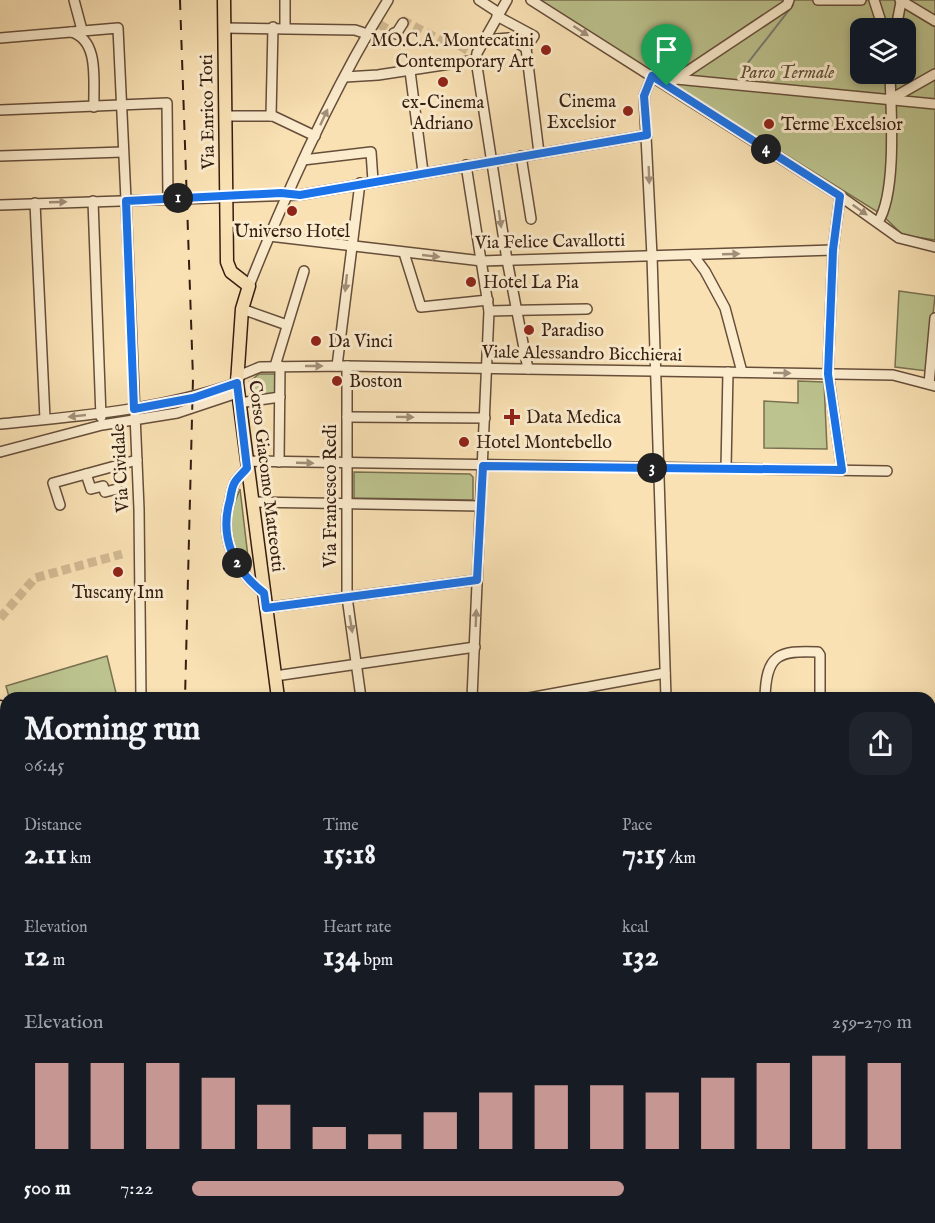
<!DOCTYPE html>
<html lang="en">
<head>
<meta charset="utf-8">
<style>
  :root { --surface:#171b24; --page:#20242c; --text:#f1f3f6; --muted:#9ea1a6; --accent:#c59692 }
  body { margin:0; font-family:"IM FELL English",serif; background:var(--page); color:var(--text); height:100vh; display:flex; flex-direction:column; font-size:22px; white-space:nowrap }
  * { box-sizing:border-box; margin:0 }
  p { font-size:20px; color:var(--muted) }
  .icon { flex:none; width:33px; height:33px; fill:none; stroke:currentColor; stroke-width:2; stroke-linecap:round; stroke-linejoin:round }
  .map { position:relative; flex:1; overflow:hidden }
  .side { position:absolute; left:0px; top:692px; width:936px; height:532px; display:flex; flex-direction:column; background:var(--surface); border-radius:18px 18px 0 0; box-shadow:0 3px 9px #0003 }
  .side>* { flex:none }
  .buttons { position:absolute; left:850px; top:18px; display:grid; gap:12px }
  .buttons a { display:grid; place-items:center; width:66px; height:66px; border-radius:12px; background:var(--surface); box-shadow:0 3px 9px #0003; font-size:30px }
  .pin { position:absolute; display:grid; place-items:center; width:51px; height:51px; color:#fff; margin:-62px -26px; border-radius:50% 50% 50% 0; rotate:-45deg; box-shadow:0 0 6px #0007 }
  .pin .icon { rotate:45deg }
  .km { position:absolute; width:30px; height:30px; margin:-15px; border-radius:50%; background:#222; color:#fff; font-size:16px; line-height:30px; text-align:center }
  .round { display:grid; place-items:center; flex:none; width:63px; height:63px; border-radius:18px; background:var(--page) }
  .headline { display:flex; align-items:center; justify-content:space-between; height:102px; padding:0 24px }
  h1 { font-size:33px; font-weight:700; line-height:45px }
  .metrics { display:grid; grid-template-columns:repeat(3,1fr); gap:9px; height:102px; padding:6px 24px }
  .metrics div { display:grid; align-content:center }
  .metrics b { font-size:30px; font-weight:700 }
  .metrics small { font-size:16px; font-weight:400 }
  .metrics p { font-size:16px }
  .chart { height:168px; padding:12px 24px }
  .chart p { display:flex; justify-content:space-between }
  .chart svg { width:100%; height:108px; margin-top:6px; stroke:var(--accent); stroke-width:6 }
  ul { padding:0 24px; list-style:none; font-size:20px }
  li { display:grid; grid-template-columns:96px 72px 1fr; align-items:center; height:45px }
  li i { height:15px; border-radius:8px; background:var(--accent) }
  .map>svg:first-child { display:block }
</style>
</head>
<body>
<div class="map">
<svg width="935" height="1223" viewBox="0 0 935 1223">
  <rect width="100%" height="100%" fill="#f9e1b4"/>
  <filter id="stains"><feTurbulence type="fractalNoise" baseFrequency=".00333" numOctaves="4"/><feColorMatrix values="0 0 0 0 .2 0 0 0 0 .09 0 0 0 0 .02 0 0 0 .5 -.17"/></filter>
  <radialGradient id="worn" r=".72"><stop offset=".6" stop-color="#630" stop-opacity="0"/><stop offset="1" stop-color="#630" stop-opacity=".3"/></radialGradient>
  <g fill="#bcc38e" stroke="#787050" stroke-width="1.5" fill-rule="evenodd">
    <path d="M537,0h398v240l-32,-5 -22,-21zM861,28h45v46h-45z"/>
    <polygon points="899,291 935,296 927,371 895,367"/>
    <polygon points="259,374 275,374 275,394 250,395 249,382"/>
    <polygon points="798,381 824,382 827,449 764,448 764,401 798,403"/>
    <polygon points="354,472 470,474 473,477 473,500 354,498"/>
    <polygon points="240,489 250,574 233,550 229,517"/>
    <polygon points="107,656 117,697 9,697 6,686"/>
    <polygon points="935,959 935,1193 930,1192 930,976"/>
  </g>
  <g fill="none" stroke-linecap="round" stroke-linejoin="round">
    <g stroke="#777c75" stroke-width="2">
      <polyline points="747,64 793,5"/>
      <polyline points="930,1046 935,1060"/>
    </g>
    <g stroke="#d2ba93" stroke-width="9" stroke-dasharray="9 4.5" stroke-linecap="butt">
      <polyline points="403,23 404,21 448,44 451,40 476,56"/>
      <polyline points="379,24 394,33"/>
      <polyline points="0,618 35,578 122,554"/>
    </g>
    <g stroke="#664e3a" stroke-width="12">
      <g id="minor">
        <polyline points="74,0 82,30"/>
        <polyline points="479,0 499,13"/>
        <polyline points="531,0 840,196 899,238 935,247"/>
        <polyline points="818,0 861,0"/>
        <polyline points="874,0 883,28"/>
        <polyline points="900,0 935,21"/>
        <polyline points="224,28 355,30 367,34"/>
        <polyline points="285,28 285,0"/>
        <polyline points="896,28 901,2"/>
        <path d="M71,32c29,8 22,50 23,75"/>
        <polyline points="394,33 396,34 403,23"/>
        <polyline points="0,38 118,28 126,200"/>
        <polyline points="484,40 509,38 526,48 534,36 497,16"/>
        <polyline points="526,48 539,153"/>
        <polyline points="476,60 507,260 528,369"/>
        <polyline points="410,71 423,172"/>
        <polyline points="652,76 644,96 652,256 666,698"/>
        <polyline points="345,77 378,75 476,60 477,53 507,0"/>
        <polyline points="676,79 787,5 789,0"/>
        <polyline points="667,85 676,79 935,104"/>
        <polyline points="891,99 935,74"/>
        <polyline points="0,110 167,103 168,199"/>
        <polyline points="225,116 273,116 315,136"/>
        <polyline points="271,116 273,27"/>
        <polyline points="0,156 123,152"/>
        <polyline points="521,156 531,219"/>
        <polyline points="303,160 371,152 373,181"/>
        <polyline points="466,165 489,311 472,698"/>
        <polyline points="840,196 833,250 828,373 842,470"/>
        <polyline points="93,201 101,417"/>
        <polyline points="126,201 139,509 141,698"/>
        <polyline points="35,203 45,419"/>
        <polyline points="0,205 300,195 647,135"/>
        <path d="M878,222c19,-29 13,-112 12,-148"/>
        <polyline points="269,236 482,261 833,250"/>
        <polyline points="404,253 421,307 488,300"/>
        <polyline points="693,255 705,271 725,308 742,372"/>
        <path d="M249,286c39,-98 83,-196 139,-286"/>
        <polyline points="242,309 287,325"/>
        <polyline points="489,311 587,309"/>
        <polyline points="275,366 304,271"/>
        <polyline points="337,366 360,183"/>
        <polyline points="347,366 347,597 361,698"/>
        <polyline points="236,377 260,367 347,366 893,375 935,386"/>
        <polyline points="929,384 935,318"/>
        <polyline points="239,403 280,397"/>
        <polyline points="347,417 485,418"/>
        <path d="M0,424c80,-8 160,-14 237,-41"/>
        <polyline points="0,452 102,425 177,413 237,393"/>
        <polyline points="246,461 887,471"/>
        <polyline points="279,462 280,366"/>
        <path d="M247,468c-3,4 -9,9 -12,14 -3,5 -4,12 -5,18 -11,37 4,70 34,93"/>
        <polyline points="726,468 728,372"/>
        <polyline points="86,474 91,489 103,486 105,492 117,489"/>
        <polyline points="252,502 481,506"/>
        <polyline points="60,505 53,483 137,460"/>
        <polyline points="265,608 477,580"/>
        <polyline points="275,676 475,647"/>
        <polyline points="529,698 665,673"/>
        <path d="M765,698c1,-43 13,-48 53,-46l2,3v43"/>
        <polyline points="0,790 6,788"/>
        <polyline points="0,1093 6,1101"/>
        <polyline points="80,1218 83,1223"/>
        <polyline points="447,1223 447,1218"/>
        <polyline points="505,1223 506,1218"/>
        <polyline points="563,1223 563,1218"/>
        <polyline points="623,1223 624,1218"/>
        <polyline points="695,1223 697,1218"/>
        <polyline points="781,1223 783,1218"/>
      </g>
    </g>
    <g stroke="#351d11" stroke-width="15">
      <g id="major">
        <polyline points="224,0 227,262 231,272 249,286 242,309 237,383 278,698"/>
        <polyline points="0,707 6,737"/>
        <polyline points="930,913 935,892"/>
        <polyline points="0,1074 6,1083"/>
        <polyline points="92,1218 95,1223"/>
        <polyline points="104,1218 105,1223"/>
        <polyline points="237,1223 238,1218"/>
        <polyline points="270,1223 270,1218"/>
      </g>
    </g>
    <use href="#minor" stroke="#fbecce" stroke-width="9"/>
    <use href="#major" stroke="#f9e1b4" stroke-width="12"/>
    <g stroke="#351d11" stroke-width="2" stroke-dasharray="10 10" stroke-linecap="butt">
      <polyline points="180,0 193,378 185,698"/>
      <polyline points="168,1223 168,1218"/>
    </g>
  </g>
  <defs><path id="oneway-solid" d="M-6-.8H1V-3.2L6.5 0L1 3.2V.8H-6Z" transform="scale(1.5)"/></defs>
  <g fill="#a28f79">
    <use href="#oneway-solid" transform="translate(581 31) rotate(33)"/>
    <use href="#oneway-solid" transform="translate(324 117) rotate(-65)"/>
    <use href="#oneway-solid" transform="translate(649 175) rotate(88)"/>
    <use href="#oneway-solid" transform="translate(58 202) rotate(-2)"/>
    <use href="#oneway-solid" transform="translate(860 210) rotate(35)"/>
    <use href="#oneway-solid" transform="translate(500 219) rotate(82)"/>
    <use href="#oneway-solid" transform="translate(731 254) rotate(-2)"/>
    <use href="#oneway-solid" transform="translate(431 256) rotate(6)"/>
    <use href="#oneway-solid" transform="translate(346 283) rotate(96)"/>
    <use href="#oneway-solid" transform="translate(314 366)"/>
    <use href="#oneway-solid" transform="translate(782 373) rotate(1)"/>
    <use href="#oneway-solid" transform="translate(77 416) rotate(174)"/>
    <use href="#oneway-solid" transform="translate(405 417) rotate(1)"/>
    <use href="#oneway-solid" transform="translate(305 463) rotate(2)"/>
    <use href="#oneway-solid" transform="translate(476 618) rotate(-88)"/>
    <use href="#oneway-solid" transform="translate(351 624) rotate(81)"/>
  </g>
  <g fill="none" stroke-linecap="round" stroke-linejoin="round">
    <g stroke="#fff" stroke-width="12">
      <path id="route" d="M652,76l188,120 -7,54 -5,124 14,96 -359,-4 -6,114 -211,28 -2,-15c-30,-23 -45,-56 -34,-93 1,-6 2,-14 5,-18 3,-5 9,-10 12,-14l-10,-85 -44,15 -59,11 -8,-208 155,-8 19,2 347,-60 -3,-39z"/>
    </g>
    <use href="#route" stroke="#1a73e8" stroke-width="8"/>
  </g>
  <g fill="#8f2418" stroke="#fbecce" stroke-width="2">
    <circle cx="546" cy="50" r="6"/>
    <circle cx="443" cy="82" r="6"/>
    <circle cx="628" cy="111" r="6"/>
    <circle cx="769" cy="124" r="6"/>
    <circle cx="292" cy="211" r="6"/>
    <circle cx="471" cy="282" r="6"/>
    <circle cx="529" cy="330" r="6"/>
    <circle cx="316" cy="341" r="6"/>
    <circle cx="337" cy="381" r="6"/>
    <path d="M509 408h6v6h6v6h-6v6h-6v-6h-6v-6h6z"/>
    <circle cx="464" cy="442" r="6"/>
    <circle cx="118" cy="572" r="6"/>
  </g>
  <g text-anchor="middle" stroke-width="6" stroke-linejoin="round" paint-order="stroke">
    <g font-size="18" fill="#351d11" stroke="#fbecce" text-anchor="start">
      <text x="534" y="46" text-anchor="end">MO.C.A. Montecatini<tspan x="534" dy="21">Contemporary Art</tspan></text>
      <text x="616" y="107" text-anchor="end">Cinema<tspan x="616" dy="21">Excelsior</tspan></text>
      <text x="443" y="108" text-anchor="middle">ex-Cinema<tspan x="443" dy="21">Adriano</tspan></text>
      <text x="781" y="130">Terme Excelsior</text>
      <text x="292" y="237" text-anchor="middle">Universo Hotel</text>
      <text x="483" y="288">Hotel La Pia</text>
      <text x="541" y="336">Paradiso</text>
      <text x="328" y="347">Da Vinci</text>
      <text x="349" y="387">Boston</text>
      <text x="526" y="423">Data Medica</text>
      <text x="476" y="448">Hotel Montebello</text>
      <text x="118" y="598" text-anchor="middle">Tuscany Inn</text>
    </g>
    <g font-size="18" font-style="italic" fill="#5e4f36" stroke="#fbecce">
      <text x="787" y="78">Parco Termale</text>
    </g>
    <g font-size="18" fill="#351d11" stroke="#fbecce">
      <text transform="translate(207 112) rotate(-91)" y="6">Via Enrico Toti</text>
      <text transform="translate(550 241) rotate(-1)" y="6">Via Felice Cavallotti</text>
      <text transform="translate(582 353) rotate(1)" y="6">Viale Alessandro Bicchierai</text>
      <text transform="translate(120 468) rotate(-93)" y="6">Via Cividale</text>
      <text transform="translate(267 476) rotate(83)" y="6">Corso Giacomo Matteotti</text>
      <text transform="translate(330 496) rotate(-90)" y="6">Via Francesco Redi</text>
    </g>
  </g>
  <rect width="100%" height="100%" filter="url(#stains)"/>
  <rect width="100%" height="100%" fill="url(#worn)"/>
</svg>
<div class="buttons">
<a><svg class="icon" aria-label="layers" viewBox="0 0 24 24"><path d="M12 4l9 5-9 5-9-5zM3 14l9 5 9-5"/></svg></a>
</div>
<div class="pin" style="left:667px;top:86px;background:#1e9e55"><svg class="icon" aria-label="arrive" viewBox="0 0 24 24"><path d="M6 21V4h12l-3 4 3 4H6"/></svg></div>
<b class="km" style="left:178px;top:198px">1</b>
<b class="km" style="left:237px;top:563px">2</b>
<b class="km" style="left:652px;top:468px">3</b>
<b class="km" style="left:766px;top:149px">4</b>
<section class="side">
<div class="headline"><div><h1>Morning run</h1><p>06:45</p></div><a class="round"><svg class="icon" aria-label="share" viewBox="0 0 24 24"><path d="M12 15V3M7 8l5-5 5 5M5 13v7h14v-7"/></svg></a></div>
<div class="metrics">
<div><p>Distance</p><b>2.11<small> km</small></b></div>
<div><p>Time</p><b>15:18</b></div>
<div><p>Pace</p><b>7:15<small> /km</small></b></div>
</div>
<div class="metrics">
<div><p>Elevation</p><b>12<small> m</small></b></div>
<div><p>Heart rate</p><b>134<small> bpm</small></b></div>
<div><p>kcal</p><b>132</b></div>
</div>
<div class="chart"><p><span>Elevation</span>259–270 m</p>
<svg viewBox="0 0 160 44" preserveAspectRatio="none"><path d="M5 44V9M15 44V9M25 44V9M35 44V15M45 44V26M55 44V35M65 44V38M75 44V29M85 44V21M95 44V18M105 44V18M115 44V21M125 44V15M135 44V9M145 44V6M155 44V9"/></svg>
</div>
<ul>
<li><b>500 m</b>7:22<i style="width:60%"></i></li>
</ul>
</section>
</div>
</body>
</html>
